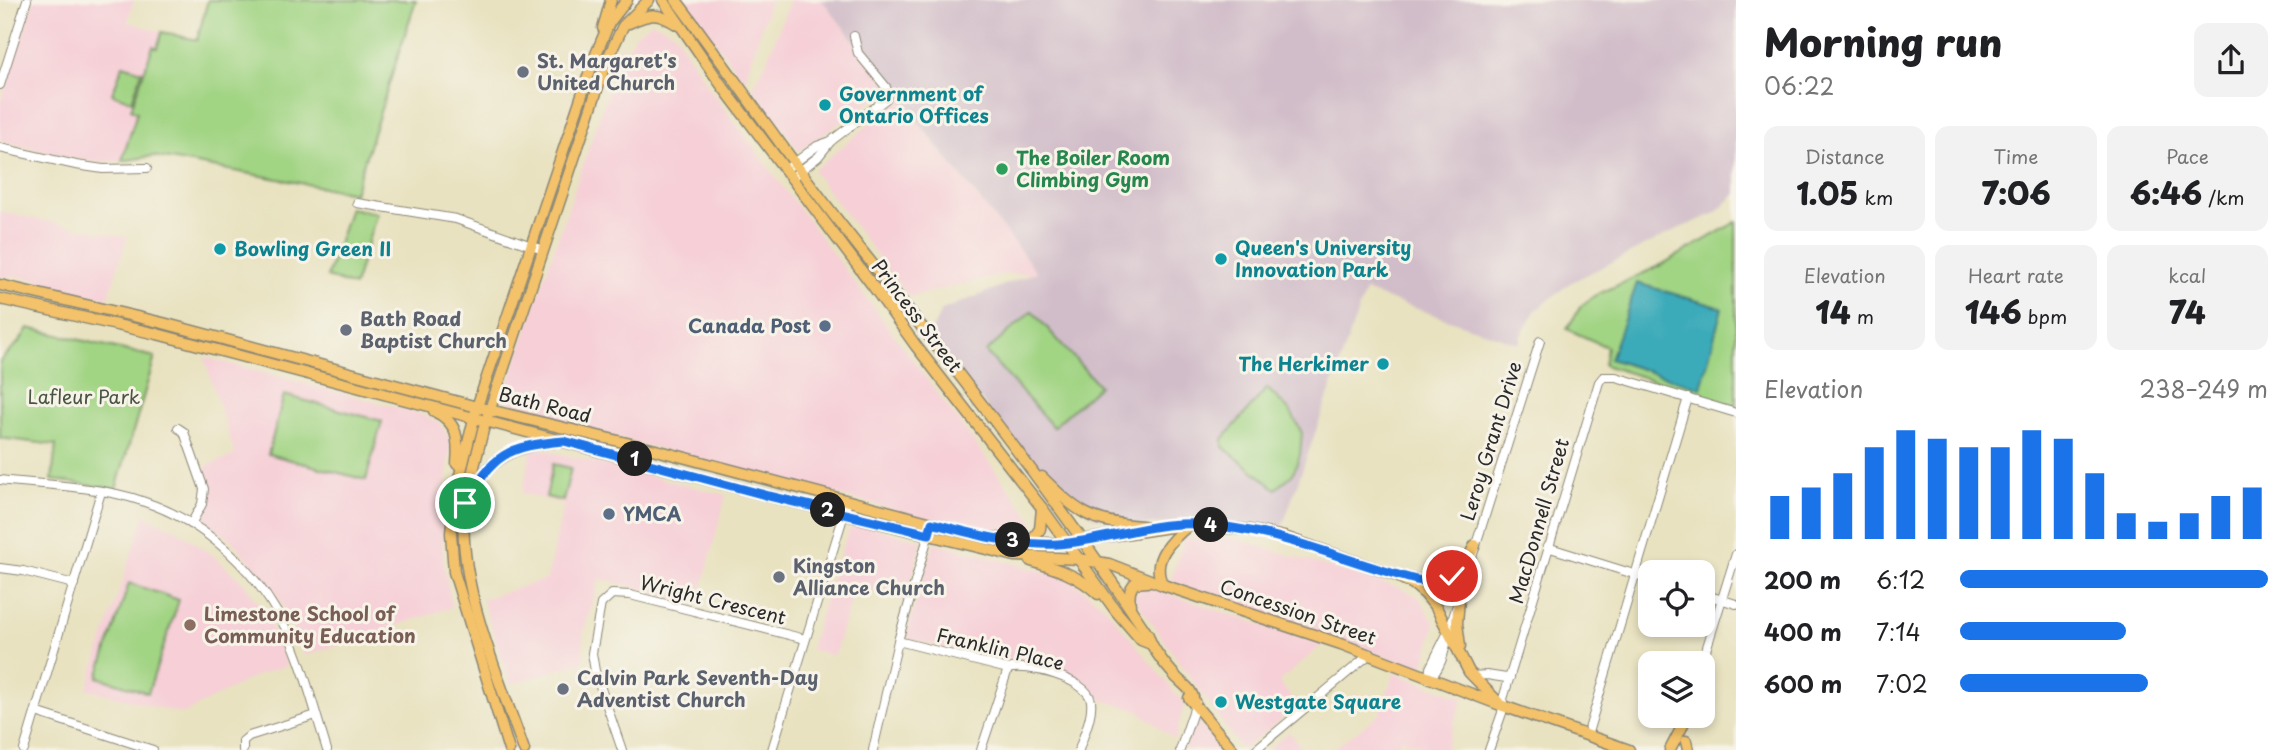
<!DOCTYPE html>
<html lang="en">
<head>
<meta charset="utf-8">
<style>
  :root { --surface:#fff; --page:#f2f2f2; --text:#202124; --muted:#757577; --accent:#1a73e8 }
  body { margin:0; font-family:"Playpen Sans",sans-serif; background:var(--page); color:var(--text); height:100vh; display:flex; flex-direction:column; font-size:26px; white-space:nowrap }
  * { box-sizing:border-box; margin:0 }
  p { font-size:23px; color:var(--muted) }
  .icon { flex:none; width:38px; height:38px; fill:none; stroke:currentColor; stroke-width:2; stroke-linecap:round; stroke-linejoin:round }
  .map { position:relative; flex:1; overflow:hidden }
  .drawer { display:flex; flex-direction:column; background:var(--surface); width:560px }
  .drawer>* { flex:none }
  .tools { position:absolute; left:1638px; top:560px; display:grid; gap:14px }
  .tools a { display:grid; place-items:center; width:77px; height:77px; border-radius:14px; background:var(--surface); box-shadow:0 4px 10px #0003; font-size:35px }
  .pin { position:absolute; display:grid; place-items:center; width:60px; height:60px; color:#fff; margin:-30px; border:4px solid #fff; border-radius:50%; box-shadow:0 2px 7px #0007 }
  .km { position:absolute; width:35px; height:35px; margin:-18px; border-radius:50%; background:#222; color:#fff; font-size:19px; line-height:35px; text-align:center }
  .round { display:grid; place-items:center; flex:none; width:74px; height:74px; border-radius:14px; background:var(--page) }
  .headline { display:flex; align-items:center; justify-content:space-between; height:119px; padding:0 28px }
  h1 { font-size:38px; font-weight:800; line-height:52px }
  .figures { display:grid; grid-template-columns:repeat(3,1fr); gap:10px; height:119px; padding:7px 28px }
  .figures div { display:grid; align-content:center; border-radius:14px; background:var(--page); text-align:center }
  .figures b { font-size:30px; font-weight:800 }
  .figures small { font-size:19px; font-weight:400 }
  .figures p { font-size:19px }
  .chart { height:196px; padding:14px 28px }
  .chart p { display:flex; justify-content:space-between }
  .chart svg { width:100%; height:126px; margin-top:7px; stroke:var(--accent); stroke-width:6 }
  ul { padding:0 28px; list-style:none; font-size:23px }
  li { display:grid; grid-template-columns:112px 84px 1fr; align-items:center; height:52px }
  li i { height:18px; border-radius:9px; background:var(--accent) }
  main { display:flex; flex:1; min-height:0 }
  .map>svg:first-child { display:block }
</style>
</head>
<body>
<main>
<div class="map">
<svg width="1736" height="750" viewBox="0 0 1736 750">
  <rect width="100%" height="100%" fill="#f7f3e8"/>
  <filter id="ink" filterUnits="userSpaceOnUse"><feTurbulence type="fractalNoise" baseFrequency=".0143" numOctaves="2"/><feDisplacementMap in="SourceGraphic" scale="14" xChannelSelector="R" yChannelSelector="G"/><feConvolveMatrix kernelMatrix="1 2 1 2 8 2 1 2 1" color-interpolation-filters="sRGB"/></filter>
  <filter id="wash" filterUnits="userSpaceOnUse"><feTurbulence type="fractalNoise" baseFrequency=".00686" numOctaves="4" result="noise"/><feDisplacementMap in="SourceGraphic" scale="28" xChannelSelector="R" yChannelSelector="G"/><feGaussianBlur stdDeviation="1.57" result="paint"/><feColorMatrix in="noise" values="0 0 0 0 0 0 0 0 0 0 0 0 0 0 0 0 0 1.4 0 .05"/><feComposite in="paint" operator="in"/></filter>
  <g filter="url(#wash)">
    <rect width="100%" height="100%" fill="#e8e2c0"/>
    <g fill="#f6cfd7">
      <polygon points="34,0 134,0 128,22 162,32 122,161 89,162 0,141 0,103"/>
      <polygon points="686,0 770,0 744,82"/>
      <polygon points="790,0 822,0 890,88 799,151 753,88 766,63"/>
      <polygon points="652,22 674,32 709,88 1033,521 1034,530 1031,537 989,534 514,411 508,398 507,388 623,47 629,48 634,35"/>
      <polygon points="899,99 1038,273 1004,274 909,297 813,171"/>
      <polygon points="0,212 127,237 108,298 53,290 46,288 38,280 14,276 0,277"/>
      <polygon points="204,357 421,414 440,423 451,441 444,499 442,543 444,566 452,607 305,656 285,609 270,585 231,540 202,518 211,495 211,484 205,466 235,455"/>
      <polygon points="532,447 726,495 698,605 600,578 583,634 583,662 511,684 482,599 547,579 564,504 522,493"/>
      <polygon points="144,515 177,530 215,557 244,583 266,613 287,665 255,676 183,714 87,689"/>
      <polygon points="859,524 922,541 905,601 855,587 834,656 810,649 833,572 849,530"/>
      <polygon points="1232,538 1399,588 1419,597 1435,624 1423,669 1170,582 1184,539"/>
      <polygon points="934,542 1070,579 1105,607 1184,704 1175,740 1139,711 1098,699 1086,683 1080,679 1027,662 1006,664 905,638"/>
      <polygon points="1148,587 1322,645 1279,682 1298,706 1242,750 1134,598 1140,590"/>
      <polygon points="1394,673 1463,698 1445,750 1434,750 1400,738 1396,750 1331,750 1380,714"/>
      <polygon points="1195,718 1221,750 1185,750"/>
      <polygon points="1289,732 1303,750 1267,750"/>
    </g>
    <polygon fill="#d1bdc9" points="822,0 1736,0 1736,194 1714,214 1680,228 1570,283 1535,311 1521,335 1519,344 1365,291 1280,533 1187,522 1142,525 1093,517 1046,480 929,336 942,310 1037,272"/>
    <g fill="#a1d483" stroke="#668057" stroke-width="2">
      <polygon points="208,0 416,0 354,193 153,156 122,161 137,112 131,109 153,46 157,48 162,32 197,40"/>
      <polygon points="123,65 142,71 132,101 112,94"/>
      <polygon points="350,208 377,213 354,286 327,277"/>
      <polygon points="1736,222 1736,406 1604,365 1607,347 1567,329 1581,306 1594,296 1661,265"/>
      <polygon points="1032,311 1099,386 1053,427 986,352"/>
      <polygon points="28,328 155,357 116,489 52,480 56,445 0,438 0,361 20,341"/>
      <polygon points="1267,388 1291,412 1302,433 1300,455 1293,474 1276,489 1223,447 1223,439"/>
      <polygon points="284,395 382,421 366,480 268,454"/>
      <polygon points="553,464 571,468 563,501 546,497"/>
      <polygon points="129,583 179,600 148,693 98,677"/>
    </g>
    <polygon fill="#3baab9" stroke="#336a72" stroke-width="2" points="1637,283 1722,308 1701,388 1610,359"/>
  </g>
  <g filter="url(#ink)">
    <g fill="none" stroke-linecap="round" stroke-linejoin="round">
      <g stroke="#8a8676" stroke-width="10">
        <g id="minor">
          <polyline points="0,85 27,0"/>
          <polyline points="0,148 76,165 103,169 147,168"/>
          <polyline points="785,170 817,146 831,141"/>
          <polyline points="791,178 818,157 831,141 886,99 888,94 886,87 858,53 854,36"/>
          <polyline points="357,203 456,219 543,250"/>
          <polyline points="178,428 184,432 204,489 202,504 191,524"/>
          <path d="M0,480c45,5 99,6 142,21 64,21 114,68 144,128 17,35 29,83 41,121"/>
          <polyline points="1547,547 1650,579"/>
          <polyline points="0,568 23,571 74,584"/>
          <polyline points="1703,594 1736,604"/>
          <path d="M898,641l110,28c18,-6 80,10 83,32 2,15 -8,35 -12,49"/>
          <polyline points="1702,663 1736,554"/>
          <polyline points="1472,676 1487,675 1506,678 1510,677"/>
          <path d="M1429,679c16,-14 16,-36 22,-55l89,-283"/>
          <polyline points="1429,679 1430,668 1447,634"/>
          <polyline points="36,712 153,750"/>
          <polyline points="1587,736 1688,398"/>
          <polyline points="24,750 101,492"/>
          <polyline points="243,750 243,741 249,736 316,715"/>
          <polyline points="622,750 595,671 592,653 601,604 612,594 630,595 805,639"/>
          <polyline points="772,750 848,501"/>
          <polyline points="873,750 898,641 932,523"/>
          <polyline points="981,750 1008,669"/>
          <polyline points="1180,750 1196,703"/>
          <polyline points="1255,750 1370,654"/>
          <polyline points="1489,750 1502,713 1503,699 1599,382 1603,377 1616,377 1736,413"/>
        </g>
      </g>
      <g stroke="#8a8676" stroke-width="13">
        <g id="major">
          <polyline points="663,0 720,83 873,286 916,346 1042,508 1116,611 1141,640 1151,644"/>
          <path d="M676,0c56,75 109,153 167,227 105,132 211,267 305,408 4,15 18,31 29,43 8,8 15,11 17,23"/>
          <path d="M629,23c22,-10 28,-11 49,2"/>
          <polyline points="603,28 611,0"/>
          <polyline points="0,285 163,323 477,407 656,450 985,537 1057,544 1190,524 1250,530 1284,537 1395,575 1413,584 1425,594 1437,609 1469,672 1498,702"/>
          <polyline points="0,299 157,334 769,496 1015,556 1079,559 1109,564 1163,585 1341,644 1503,706 1629,750"/>
          <path d="M434,411c24,11 25,29 23,53"/>
          <path d="M1042,477c36,36 49,46 101,49"/>
          <polyline points="455,491 451,533 454,572 509,750"/>
          <polyline points="455,495 477,407 594,59 609,23 627,0"/>
          <polyline points="465,503 483,430 607,60 623,26 649,0"/>
          <polyline points="1030,543 1040,529 1042,508"/>
          <path d="M1031,561c24,7 49,15 67,33"/>
          <path d="M1408,578c35,9 52,-1 67,-33"/>
          <path d="M1163,585c-14,-25 9,-46 27,-61"/>
          <polyline points="1459,599 1457,623 1460,646"/>
          <path d="M1130,605c-1,-9 -1,-16 5,-22l12,-1"/>
          <polyline points="1189,698 1233,750"/>
          <polyline points="1686,741 1688,750"/>
          <path d="M524,750c-24,-70 -69,-170 -59,-244 1,-6 6,-13 9,-19 19,-31 44,-42 80,-45"/>
          <polyline points="1670,750 1683,725"/>
        </g>
      </g>
      <use href="#minor" stroke="#fff" stroke-width="8"/>
      <use href="#major" stroke="#f3c26a" stroke-width="10"/>
    </g>
  </g>
  <g fill="none" stroke-linecap="round" stroke-linejoin="round" filter="url(#ink)">
    <g stroke="#fff" stroke-width="14">
      <path id="route" d="M465,503c29,-49 42,-57 99,-62l205,55 160,38 3,-11c41,11 84,23 126,21 46,-3 91,-22 137,-20 83,4 144,36 221,56l17,2 19,-6"/>
    </g>
    <use href="#route" stroke="#1a73e8" stroke-width="9"/>
  </g>
  <g fill="#6b7280" stroke="#f7f3e8" stroke-width="2.5">
    <circle cx="523" cy="72" r="7"/>
    <circle cx="346" cy="330" r="7"/>
    <circle cx="779" cy="577" r="7"/>
    <circle cx="563" cy="689" r="7"/>
  </g>
  <g fill="#0f9aa8" stroke="#f7f3e8" stroke-width="2.5">
    <circle cx="825" cy="105" r="7"/>
    <circle cx="220" cy="249" r="7"/>
    <circle cx="1221" cy="259" r="7"/>
    <circle cx="1383" cy="364" r="7"/>
    <circle cx="1221" cy="702" r="7"/>
  </g>
  <circle fill="#2e9e5b" stroke="#f7f3e8" stroke-width="2.5" cx="1002" cy="169" r="7"/>
  <g fill="#5c6f8a" stroke="#f7f3e8" stroke-width="2.5">
    <circle cx="825" cy="326" r="7"/>
    <circle cx="609" cy="514" r="7"/>
  </g>
  <circle fill="#8d6e63" stroke="#f7f3e8" stroke-width="2.5" cx="190" cy="625" r="7"/>
  <g text-anchor="middle" stroke-width="6" stroke-linejoin="round" paint-order="stroke">
    <g font-size="19" font-weight="bold" fill="#5b616d" stroke="#f7f3e8" text-anchor="start">
      <text x="537" y="68">St. Margaret's<tspan x="537" dy="22">United Church</tspan></text>
      <text x="360" y="326">Bath Road<tspan x="360" dy="22">Baptist Church</tspan></text>
      <text x="793" y="573">Kingston<tspan x="793" dy="22">Alliance Church</tspan></text>
      <text x="577" y="685">Calvin Park Seventh-Day<tspan x="577" dy="22">Adventist Church</tspan></text>
    </g>
    <g font-size="19" font-weight="bold" fill="#0d838f" stroke="#f7f3e8" text-anchor="start">
      <text x="839" y="101">Government of<tspan x="839" dy="22">Ontario Offices</tspan></text>
      <text x="1235" y="255">Queen's University<tspan x="1235" dy="22">Innovation Park</tspan></text>
      <text x="234" y="256">Bowling Green II</text>
      <text x="1369" y="371" text-anchor="end">The Herkimer</text>
      <text x="1235" y="709">Westgate Square</text>
    </g>
    <g font-size="19" font-weight="bold" fill="#27864d" stroke="#f7f3e8" text-anchor="start">
      <text x="1016" y="165">The Boiler Room<tspan x="1016" dy="22">Climbing Gym</tspan></text>
    </g>
    <g font-size="19" fill="#2b2b2b" stroke="#f7f3e8">
      <text transform="translate(917 316) rotate(53)" y="7">Princess Street</text>
      <text transform="translate(545 405) rotate(14)" y="7">Bath Road</text>
      <text transform="translate(1491 441) rotate(-73)" y="7">Leroy Grant Drive</text>
      <text transform="translate(1539 521) rotate(-74)" y="7">MacDonnell Street</text>
      <text transform="translate(713 600) rotate(14)" y="7">Wright Crescent</text>
      <text transform="translate(1298 612) rotate(19)" y="7">Concession Street</text>
      <text transform="translate(1000 649) rotate(13)" y="7">Franklin Place</text>
    </g>
    <g font-size="19" font-weight="bold" fill="#4e5e75" stroke="#f7f3e8" text-anchor="end">
      <text x="811" y="333">Canada Post</text>
      <text x="623" y="521" text-anchor="start">YMCA</text>
    </g>
    <g font-size="19" fill="#485541" stroke="#f7f3e8">
      <text x="84" y="404">Lafleur Park</text>
    </g>
    <g font-size="19" font-weight="bold" fill="#785e54" stroke="#f7f3e8" text-anchor="start">
      <text x="204" y="621">Limestone School of<tspan x="204" dy="22">Community Education</tspan></text>
    </g>
  </g>
</svg>
<div class="tools">
<a><svg class="icon" aria-label="locate" viewBox="0 0 24 24"><circle cx="12" cy="12" r="6"/><path d="M12 2v4M12 18v4M2 12h4M18 12h4"/></svg></a>
<a><svg class="icon" aria-label="layers" viewBox="0 0 24 24"><path d="M12 4l9 5-9 5-9-5zM3 14l9 5 9-5"/></svg></a>
</div>
<div class="pin" style="left:465px;top:503px;background:#1e9e55"><svg class="icon" aria-label="arrive" viewBox="0 0 24 24"><path d="M6 21V4h12l-3 4 3 4H6"/></svg></div>
<div class="pin" style="left:1452px;top:576px;background:#d93025"><svg class="icon" aria-label="check" viewBox="0 0 24 24"><path d="M5 12l5 5 9-10"/></svg></div>
<b class="km" style="left:635px;top:459px">1</b>
<b class="km" style="left:828px;top:510px">2</b>
<b class="km" style="left:1013px;top:540px">3</b>
<b class="km" style="left:1211px;top:525px">4</b>
</div>
<section class="drawer">
<div class="headline"><div><h1>Morning run</h1><p>06:22</p></div><a class="round"><svg class="icon" aria-label="share" viewBox="0 0 24 24"><path d="M12 15V3M7 8l5-5 5 5M5 13v7h14v-7"/></svg></a></div>
<div class="figures">
<div><p>Distance</p><b>1.05<small> km</small></b></div>
<div><p>Time</p><b>7:06</b></div>
<div><p>Pace</p><b>6:46<small> /km</small></b></div>
</div>
<div class="figures">
<div><p>Elevation</p><b>14<small> m</small></b></div>
<div><p>Heart rate</p><b>146<small> bpm</small></b></div>
<div><p>kcal</p><b>74</b></div>
</div>
<div class="chart"><p><span>Elevation</span>238–249 m</p>
<svg viewBox="0 0 160 44" preserveAspectRatio="none"><path d="M5 44V29M15 44V26M25 44V21M35 44V12M45 44V6M55 44V9M65 44V12M75 44V12M85 44V6M95 44V9M105 44V21M115 44V35M125 44V38M135 44V35M145 44V29M155 44V26"/></svg>
</div>
<ul>
<li><b>200 m</b>6:12<i style="width:100%"></i></li>
<li><b>400 m</b>7:14<i style="width:54%"></i></li>
<li><b>600 m</b>7:02<i style="width:61%"></i></li>
</ul>
</section>
</main>
</body>
</html>
